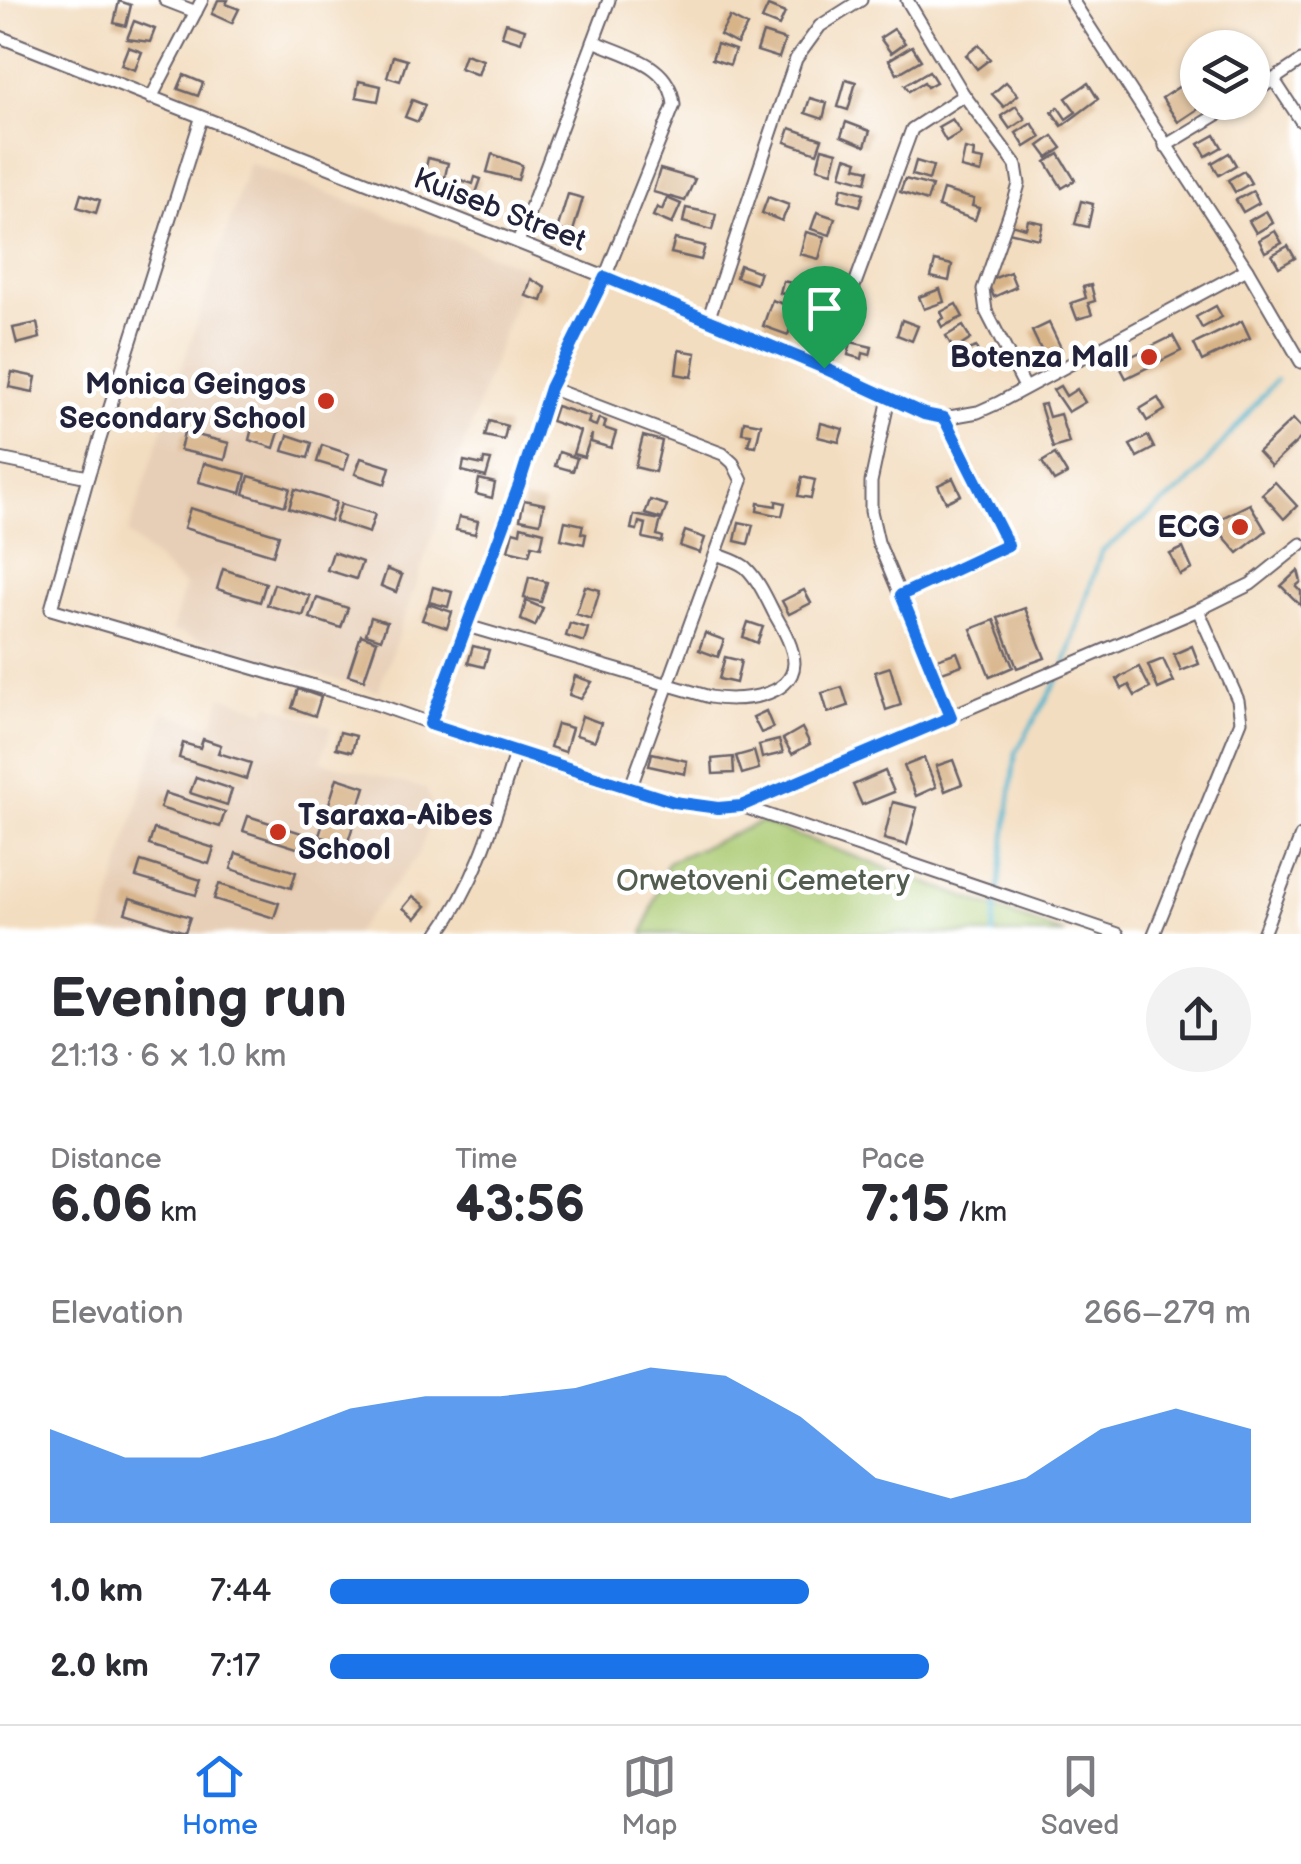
<!DOCTYPE html>
<html lang="en">
<head>
<meta charset="utf-8">
<style>
  :root { --surface:#fff; --page:#f2f2f3; --text:#2b2b33; --muted:#7c7c81; --line:#e1e1e2; --accent:#1a73e8 }
  body { margin:0; font-family:"Balsamiq Sans",sans-serif; background:var(--page); color:var(--text); height:100vh; display:flex; flex-direction:column; font-size:38px; white-space:nowrap }
  * { box-sizing:border-box; margin:0 }
  p { font-size:32px; color:var(--muted) }
  .icon { flex:none; width:55px; height:55px; fill:none; stroke:currentColor; stroke-width:2; stroke-linecap:round; stroke-linejoin:round }
  .map { position:relative; height:934px; overflow:hidden }
  .details { display:flex; flex-direction:column; background:var(--surface); flex:1 }
  .details>* { flex:none }
  .buttons { position:absolute; left:1180px; top:30px; display:grid; gap:20px }
  .buttons a { display:grid; place-items:center; width:90px; height:90px; border-radius:50%; background:var(--surface); box-shadow:0 2px 8px #0004; font-size:50px }
  .pin { position:absolute; display:grid; place-items:center; width:85px; height:85px; color:#fff; margin:-102px -42px; border-radius:50% 50% 50% 0; rotate:-45deg; box-shadow:0 0 10px #0007 }
  .pin .icon { rotate:45deg }
  .round { display:grid; place-items:center; flex:none; width:105px; height:105px; border-radius:52px; background:var(--page) }
  .head { display:flex; align-items:center; justify-content:space-between; height:170px; padding:0 50px }
  h1 { font-size:55px; font-weight:800; line-height:75px }
  .figures { display:grid; grid-template-columns:repeat(3,1fr); gap:15px; height:170px; padding:10px 50px }
  .figures div { display:grid; align-content:center }
  .figures b { font-size:50px; font-weight:800 }
  .figures small { font-size:28px; font-weight:400 }
  .figures p { font-size:28px }
  .chart { height:280px; padding:20px 50px }
  .chart p { display:flex; justify-content:space-between }
  .chart svg { width:100%; height:180px; margin-top:10px; fill:var(--accent); opacity:.7 }
  ul { padding:0 50px; list-style:none; font-size:32px }
  li { display:grid; grid-template-columns:160px 120px 1fr; align-items:center; height:75px }
  li i { height:25px; border-radius:12px; background:var(--accent) }
  .tab-bar { display:flex; justify-content:space-around; align-items:center; height:140px; border-top:2px solid var(--line); background:var(--surface); font-size:28px; color:var(--muted) }
  .tab-bar a { display:grid; justify-items:center; gap:5px }
  .tab-bar .on { color:var(--accent) }
  .map>svg:first-child { display:block }
</style>
</head>
<body>
<div class="map">
<svg width="1301" height="934" viewBox="0 0 1301 934">
  <rect width="100%" height="100%" fill="#fff"/>
  <filter id="ink" filterUnits="userSpaceOnUse"><feTurbulence type="fractalNoise" baseFrequency=".01" numOctaves="2"/><feDisplacementMap in="SourceGraphic" scale="20" xChannelSelector="R" yChannelSelector="G"/><feConvolveMatrix kernelMatrix="1 2 1 2 8 2 1 2 1" color-interpolation-filters="sRGB"/></filter>
  <filter id="wash" filterUnits="userSpaceOnUse"><feTurbulence type="fractalNoise" baseFrequency=".0048" numOctaves="4" result="noise"/><feDisplacementMap in="SourceGraphic" scale="40" xChannelSelector="R" yChannelSelector="G"/><feGaussianBlur stdDeviation="2.25" result="paint"/><feColorMatrix in="noise" values="0 0 0 0 0 0 0 0 0 0 0 0 0 0 0 0 0 1.4 0 .05"/><feComposite in="paint" operator="in"/></filter>
  <g filter="url(#wash)">
    <rect width="100%" height="100%" fill="#f3ddc0"/>
    <g fill="#e7cfb7">
      <polygon points="249,163 526,268 378,692 172,631 185,586 128,534"/>
      <polygon points="222,696 265,711 268,704 332,727 321,761 426,789 434,810 419,854 354,934 101,934 164,712 212,727"/>
    </g>
    <polygon fill="#abcb73" stroke="#667657" stroke-width="2.5" points="761,822 1065,934 643,934 668,862"/>
    <g fill="none" stroke-linecap="round" stroke-linejoin="round">
      <g stroke="#4db3cc" stroke-width="4">
        <polyline points="1065,665 1101,552 1189,483 1276,380"/>
        <polyline points="993,934 1016,752 1061,674"/>
      </g>
    </g>
    <g id="blocks">
      <g fill="#d7b388">
        <polygon points="218,0 228,0 226,4 239,9 232,23 212,14"/>
        <polygon points="119,1 131,5 126,26 114,23"/>
        <polygon points="768,6 785,13 779,26 762,19"/>
        <polygon points="730,17 747,26 737,44 720,35"/>
        <polygon points="134,21 155,29 150,42 127,39"/>
        <polygon points="506,23 525,29 521,42 502,36"/>
        <polygon points="894,29 905,43 891,53 880,38"/>
        <polygon points="763,33 785,40 779,58 757,51"/>
        <polygon points="717,44 735,50 730,65 712,59"/>
        <polygon points="979,45 990,59 977,69 966,55"/>
        <polygon points="912,46 921,60 897,74 889,60"/>
        <polygon points="128,47 142,52 135,70 121,65"/>
        <polygon points="465,54 483,60 478,75 460,68"/>
        <polygon points="393,56 407,60 400,81 387,77"/>
        <polygon points="929,71 936,82 927,87 924,82 909,91 905,85"/>
        <polygon points="184,75 203,83 198,96 178,89"/>
        <polygon points="1195,76 1198,102 1208,102 1178,122 1162,98"/>
        <polygon points="846,79 856,82 848,110 838,107"/>
        <polygon points="359,81 381,86 378,101 356,97"/>
        <polygon points="1006,82 1018,95 1004,107 992,94"/>
        <polygon points="1088,83 1098,99 1062,126 1052,112 1058,107 1066,119 1076,112 1066,98"/>
        <polygon points="810,98 827,103 823,119 805,113"/>
        <polygon points="412,100 425,105 418,122 405,117"/>
        <polygon points="1016,106 1025,119 1010,129 1001,116"/>
        <polygon points="952,119 961,132 946,141 938,127"/>
        <polygon points="846,122 870,131 865,146 841,136"/>
        <polygon points="1032,123 1041,137 1025,147 1016,133"/>
        <polygon points="790,128 822,139 817,153 785,142"/>
        <polygon points="1215,135 1222,147 1206,156 1199,144"/>
        <polygon points="1053,136 1062,148 1048,158 1039,146"/>
        <polygon points="822,148 837,152 832,172 817,168"/>
        <polygon points="965,149 974,151 973,158 984,160 981,173 961,168"/>
        <polygon points="1229,153 1236,165 1219,175 1212,163"/>
        <polygon points="492,154 522,165 518,180 487,172"/>
        <polygon points="1059,154 1075,180 1062,188 1046,162"/>
        <polygon points="846,157 858,161 856,167 869,170 866,182 841,175"/>
        <polygon points="428,158 448,163 442,190 422,185"/>
        <polygon points="916,161 933,166 929,180 912,175"/>
        <polygon points="660,169 695,179 685,201 653,192"/>
        <polygon points="1244,171 1251,183 1235,192 1228,180"/>
        <polygon points="475,177 481,179 474,199 456,193 461,180 473,184"/>
        <polygon points="905,179 932,186 927,201 900,192"/>
        <polygon points="842,187 864,193 860,206 839,200"/>
        <polygon points="943,190 974,199 972,206 979,208 975,220 938,207"/>
        <polygon points="1253,191 1259,203 1243,212 1236,200"/>
        <polygon points="81,194 100,200 96,213 77,207"/>
        <polygon points="568,194 583,198 570,241 561,238 563,231 557,230"/>
        <polygon points="768,197 789,205 782,221 762,213"/>
        <polygon points="667,198 681,204 672,224 653,216 657,207 662,210"/>
        <polygon points="1081,201 1093,204 1088,227 1075,224"/>
        <polygon points="686,208 716,214 712,230 683,222"/>
        <polygon points="1266,211 1273,223 1256,233 1249,221"/>
        <polygon points="817,212 835,218 830,235 811,229"/>
        <polygon points="1028,220 1043,223 1039,239 1004,231 1007,223 1026,228"/>
        <polygon points="1275,231 1282,243 1265,252 1259,240"/>
        <polygon points="806,232 825,237 819,259 800,254"/>
        <polygon points="675,239 705,246 701,260 671,253"/>
        <polygon points="1288,246 1295,258 1279,267 1272,255"/>
        <polygon points="935,261 952,265 949,281 931,277"/>
        <polygon points="740,265 760,272 756,284 736,277"/>
        <polygon points="1010,272 1016,287 994,297 987,281"/>
        <polygon points="531,279 546,288 542,301 526,296"/>
        <polygon points="783,281 804,286 801,298 780,293"/>
        <polygon points="1091,285 1095,301 1088,303 1092,315 1077,319 1071,303 1086,298 1083,287"/>
        <polygon points="940,289 944,302 924,309 919,297"/>
        <polygon points="772,300 789,306 785,317 793,320 788,335 763,326"/>
        <polygon points="956,304 963,317 942,327 939,321 944,318 941,312"/>
        <polygon points="1216,306 1222,317 1202,328 1196,317"/>
        <polygon points="902,320 918,326 912,341 897,335"/>
        <polygon points="1242,321 1250,338 1202,361 1194,344"/>
        <polygon points="37,323 40,338 17,344 13,328"/>
        <polygon points="1049,323 1062,350 1045,358 1032,331"/>
        <polygon points="963,326 971,339 954,350 946,336"/>
        <polygon points="1173,336 1181,351 1126,378 1118,363"/>
        <polygon points="851,342 872,347 870,355 863,353 862,359 848,355"/>
        <polygon points="976,347 981,361 963,368 957,354"/>
        <polygon points="679,350 696,353 692,377 676,374"/>
        <polygon points="12,372 36,377 33,392 9,387"/>
        <polygon points="1060,386 1066,396 1077,389 1085,402 1068,412 1053,390"/>
        <polygon points="1158,398 1165,410 1147,421 1140,409"/>
        <polygon points="1045,404 1049,417 1060,414 1069,443 1053,448 1040,405"/>
        <polygon points="556,406 590,417 588,423 596,426 599,418 606,421 604,428 616,432 611,448 591,442 592,434 584,457 573,454 580,431 551,421"/>
        <polygon points="1293,419 1301,428 1301,438 1271,466 1258,452"/>
        <polygon points="489,421 507,426 504,440 485,436"/>
        <polygon points="744,421 761,424 756,446 748,445 751,434 742,433"/>
        <polygon points="821,423 843,429 839,442 818,437"/>
        <polygon points="253,424 279,432 274,448 249,440"/>
        <polygon points="184,432 229,443 225,460 180,450"/>
        <polygon points="288,435 312,443 308,458 283,451"/>
        <polygon points="643,436 662,441 655,472 635,467"/>
        <polygon points="1148,436 1154,448 1137,457 1130,445"/>
        <polygon points="322,445 349,454 344,470 317,462"/>
        <polygon points="559,452 577,458 573,471 555,466"/>
        <polygon points="1055,454 1067,474 1054,481 1042,462"/>
        <polygon points="361,458 390,467 385,484 355,474"/>
        <polygon points="484,459 491,460 486,477 462,471 464,461 483,465"/>
        <polygon points="204,463 246,474 241,493 199,482"/>
        <polygon points="249,476 290,488 285,506 244,494"/>
        <polygon points="802,477 815,480 811,498 798,496"/>
        <polygon points="953,478 961,495 946,502 938,485"/>
        <polygon points="479,479 495,483 492,498 476,494"/>
        <polygon points="1275,482 1297,506 1284,519 1262,494"/>
        <polygon points="295,489 336,502 330,521 289,508"/>
        <polygon points="524,500 544,504 540,523 520,519"/>
        <polygon points="650,500 667,505 662,519 645,514"/>
        <polygon points="776,501 785,503 782,516 757,511 758,503 776,506"/>
        <polygon points="341,504 375,514 369,533 335,522"/>
        <polygon points="1250,504 1266,531 1238,553 1212,523"/>
        <polygon points="190,508 279,535 273,555 184,528"/>
        <polygon points="634,515 661,520 657,535 663,537 662,542 643,538 646,524 639,522 637,530 631,529"/>
        <polygon points="459,517 478,521 475,534 456,530"/>
        <polygon points="565,521 583,525 581,533 586,534 584,544 561,539"/>
        <polygon points="739,522 753,525 748,544 735,541"/>
        <polygon points="521,526 544,532 541,547 532,545 529,555 508,550 513,531 520,533"/>
        <polygon points="685,531 705,538 700,553 680,546"/>
        <polygon points="1183,548 1192,569 1180,575 1170,554"/>
        <polygon points="333,552 362,562 356,579 327,570"/>
        <polygon points="223,569 266,583 260,602 217,589"/>
        <polygon points="387,569 402,575 396,592 381,586"/>
        <polygon points="1298,570 1301,582 1296,586 1301,591 1301,606 1281,586"/>
        <polygon points="529,577 547,582 541,602 524,598"/>
        <polygon points="274,584 310,596 303,616 267,605"/>
        <polygon points="585,586 600,590 591,619 576,614"/>
        <polygon points="433,587 452,592 448,607 429,602"/>
        <polygon points="804,590 811,603 789,614 782,601"/>
        <polygon points="317,598 348,608 341,628 310,618"/>
        <polygon points="526,601 543,608 535,626 521,620"/>
        <polygon points="428,604 452,612 447,628 422,620"/>
        <polygon points="1025,608 1045,658 1017,668 998,618"/>
        <polygon points="371,617 387,622 381,639 366,634"/>
        <polygon points="994,620 1013,667 990,677 971,629"/>
        <polygon points="748,622 763,627 757,643 743,637"/>
        <polygon points="570,623 588,628 584,642 566,636"/>
        <polygon points="705,633 724,640 718,657 699,650"/>
        <polygon points="361,635 377,641 364,680 348,675"/>
        <polygon points="473,646 489,650 484,667 468,663"/>
        <polygon points="1192,646 1199,664 1181,671 1174,654"/>
        <polygon points="957,652 962,665 942,672 937,659"/>
        <polygon points="725,657 741,661 736,683 719,679"/>
        <polygon points="1163,659 1174,682 1158,689 1148,665"/>
        <polygon points="890,667 901,705 886,710 875,672"/>
        <polygon points="1139,667 1150,688 1135,696 1129,685 1122,689 1117,679"/>
        <polygon points="575,676 592,682 581,699 569,695"/>
        <polygon points="842,687 848,706 828,713 822,693"/>
        <polygon points="298,689 321,697 315,716 292,708"/>
        <polygon points="766,711 773,728 761,733 753,717"/>
        <polygon points="582,716 601,723 595,741 576,735"/>
        <polygon points="557,724 572,728 565,752 550,747"/>
        <polygon points="802,728 810,744 792,754 783,739"/>
        <polygon points="340,732 356,736 352,752 336,748"/>
        <polygon points="203,739 221,745 218,753 251,763 246,779 179,758 183,743 200,748"/>
        <polygon points="779,740 783,753 762,758 759,745"/>
        <polygon points="754,751 759,769 742,774 736,756"/>
        <polygon points="652,753 687,761 685,774 649,766"/>
        <polygon points="733,757 734,773 713,774 712,759"/>
        <polygon points="924,758 936,787 916,796 904,766"/>
        <polygon points="953,760 962,784 945,791 936,766"/>
        <polygon points="885,771 894,792 862,805 853,785"/>
        <polygon points="196,777 232,789 227,805 190,793"/>
        <polygon points="337,778 365,787 347,845 319,836"/>
        <polygon points="165,793 225,812 220,827 160,808"/>
        <polygon points="893,802 917,808 907,845 884,839"/>
        <polygon points="248,816 308,835 303,850 243,831"/>
        <polygon points="154,829 214,848 209,864 149,845"/>
        <polygon points="236,853 296,872 291,888 231,869"/>
        <polygon points="141,861 201,880 196,895 136,877"/>
        <polygon points="219,884 279,903 274,918 214,899"/>
        <polygon points="413,896 426,906 416,918 403,908"/>
        <polygon points="130,898 190,917 185,932 125,913"/>
      </g>
    </g>
  </g>
  <g filter="url(#ink)">
    <use href="#blocks" fill-opacity="0" stroke="#6b636a" stroke-width="2.5"/>
    <g fill="none" stroke-linecap="round" stroke-linejoin="round">
      <g stroke="#6b636a" stroke-width="15">
        <g id="street">
          <polyline points="165,0 196,12"/>
          <polyline points="907,0 964,95 1016,165 1019,184 1015,198 983,289 986,311 1025,387"/>
          <polyline points="1072,0 1247,269 1301,362"/>
          <polyline points="0,37 605,277 824,368 924,414 944,418 978,412 998,403 1247,269"/>
          <polyline points="1274,80 1301,121"/>
          <polyline points="1252,94 1301,61"/>
          <polyline points="151,98 202,0"/>
          <polyline points="201,119 88,477 51,609 376,704 515,753 674,802 718,808 741,806 1198,610 1251,584 1301,544"/>
          <polyline points="1165,146 1238,102"/>
          <polyline points="518,242 609,0"/>
          <polyline points="708,320 796,59 820,26 861,0"/>
          <polyline points="824,368 912,129 964,95"/>
          <polyline points="550,388 723,454 733,463 742,481 630,789"/>
          <polyline points="889,398 871,482 871,511 878,542 951,717"/>
          <polyline points="0,459 88,477"/>
          <polyline points="901,595 1008,545 944,418"/>
          <path d="M467,626l243,71c25,5 83,2 84,-34 0,-16 -12,-36 -20,-50 -8,-16 -16,-34 -29,-46 -8,-6 -19,-9 -29,-13"/>
          <path d="M430,724l89,-239 31,-97 55,-111 69,-172c-4,-42 -46,-48 -80,-64"/>
          <polyline points="741,806 1118,934"/>
          <path d="M438,934c41,-55 57,-117 77,-181"/>
          <polyline points="1154,934 1241,721 1238,700 1198,610"/>
          <polyline points="1263,934 1301,836"/>
        </g>
      </g>
      <use href="#street" stroke="#fff" stroke-width="11"/>
    </g>
  </g>
  <g fill="none" stroke-linecap="round" stroke-linejoin="round" filter="url(#ink)">
    <g stroke="#fff" stroke-width="20">
      <polygon id="route" points="605,277 824,368 924,414 944,418 1008,545 901,595 951,717 741,806 718,808 674,802 430,724 519,485 550,388"/>
    </g>
    <use href="#route" stroke="#1a73e8" stroke-width="12"/>
  </g>
  <g fill="#c8321e" stroke="#fff" stroke-width="4">
    <circle cx="1149" cy="357" r="10"/>
    <circle cx="326" cy="401" r="10"/>
    <circle cx="1240" cy="527" r="10"/>
    <circle cx="278" cy="832" r="10"/>
  </g>
  <g text-anchor="middle" stroke-width="9" stroke-linejoin="round" paint-order="stroke">
    <g font-size="30" fill="#22223b" stroke="#fff">
      <text transform="translate(500 209) rotate(21)" y="10">Kuiseb Street</text>
    </g>
    <g font-size="30" font-weight="bold" fill="#22223b" stroke="#fff" text-anchor="end">
      <text x="1129" y="367">Botenza Mall</text>
      <text x="306" y="394">Monica Geingos<tspan x="306" dy="34">Secondary School</tspan></text>
      <text x="1220" y="537">ECG</text>
      <text x="298" y="825" text-anchor="start">Tsaraxa-Aibes<tspan x="298" dy="34">School</tspan></text>
    </g>
    <g font-size="30" fill="#525d4f" stroke="#fff">
      <text x="763" y="890">Orwetoveni Cemetery</text>
    </g>
  </g>
</svg>
<div class="buttons">
<a><svg class="icon" aria-label="layers" viewBox="0 0 24 24"><path d="M12 4l9 5-9 5-9-5zM3 14l9 5 9-5"/></svg></a>
</div>
<div class="pin" style="left:824px;top:368px;background:#1e9e55"><svg class="icon" aria-label="arrive" viewBox="0 0 24 24"><path d="M6 21V4h12l-3 4 3 4H6"/></svg></div>
</div>
<section class="details">
<div class="head"><div><h1>Evening run</h1><p>21:13 · 6 × 1.0 km</p></div><a class="round"><svg class="icon" aria-label="share" viewBox="0 0 24 24"><path d="M12 15V3M7 8l5-5 5 5M5 13v7h14v-7"/></svg></a></div>
<div class="figures">
<div><p>Distance</p><b>6.06<small> km</small></b></div>
<div><p>Time</p><b>43:56</b></div>
<div><p>Pace</p><b>7:15<small> /km</small></b></div>
</div>
<div class="chart"><p><span>Elevation</span>266–279 m</p>
<svg viewBox="0 0 160 44" preserveAspectRatio="none"><path d="M0 44V21L10 28L20 28L30 23L40 16L50 13L60 13L70 11L80 6L90 8L100 18L110 33L120 38L130 33L140 21L150 16L160 21V44z"/></svg>
</div>
<ul>
<li><b>1.0 km</b>7:44<i style="width:52%"></i></li>
<li><b>2.0 km</b>7:17<i style="width:65%"></i></li>
</ul>
</section>
<nav class="tab-bar">
<a class="on"><svg class="icon" aria-label="home" viewBox="0 0 24 24"><path d="M3 11l9-7 9 7M6 9v11h12V9"/></svg>Home</a>
<a><svg class="icon" aria-label="map" viewBox="0 0 24 24"><path d="M3 6l6-2 6 2 6-2v14l-6 2-6-2-6 2zM9 4v14M15 6v14"/></svg>Map</a>
<a><svg class="icon" aria-label="saved" viewBox="0 0 24 24"><path d="M7 4h10v16l-5-4-5 4z"/></svg>Saved</a>
</nav>
</body>
</html>
